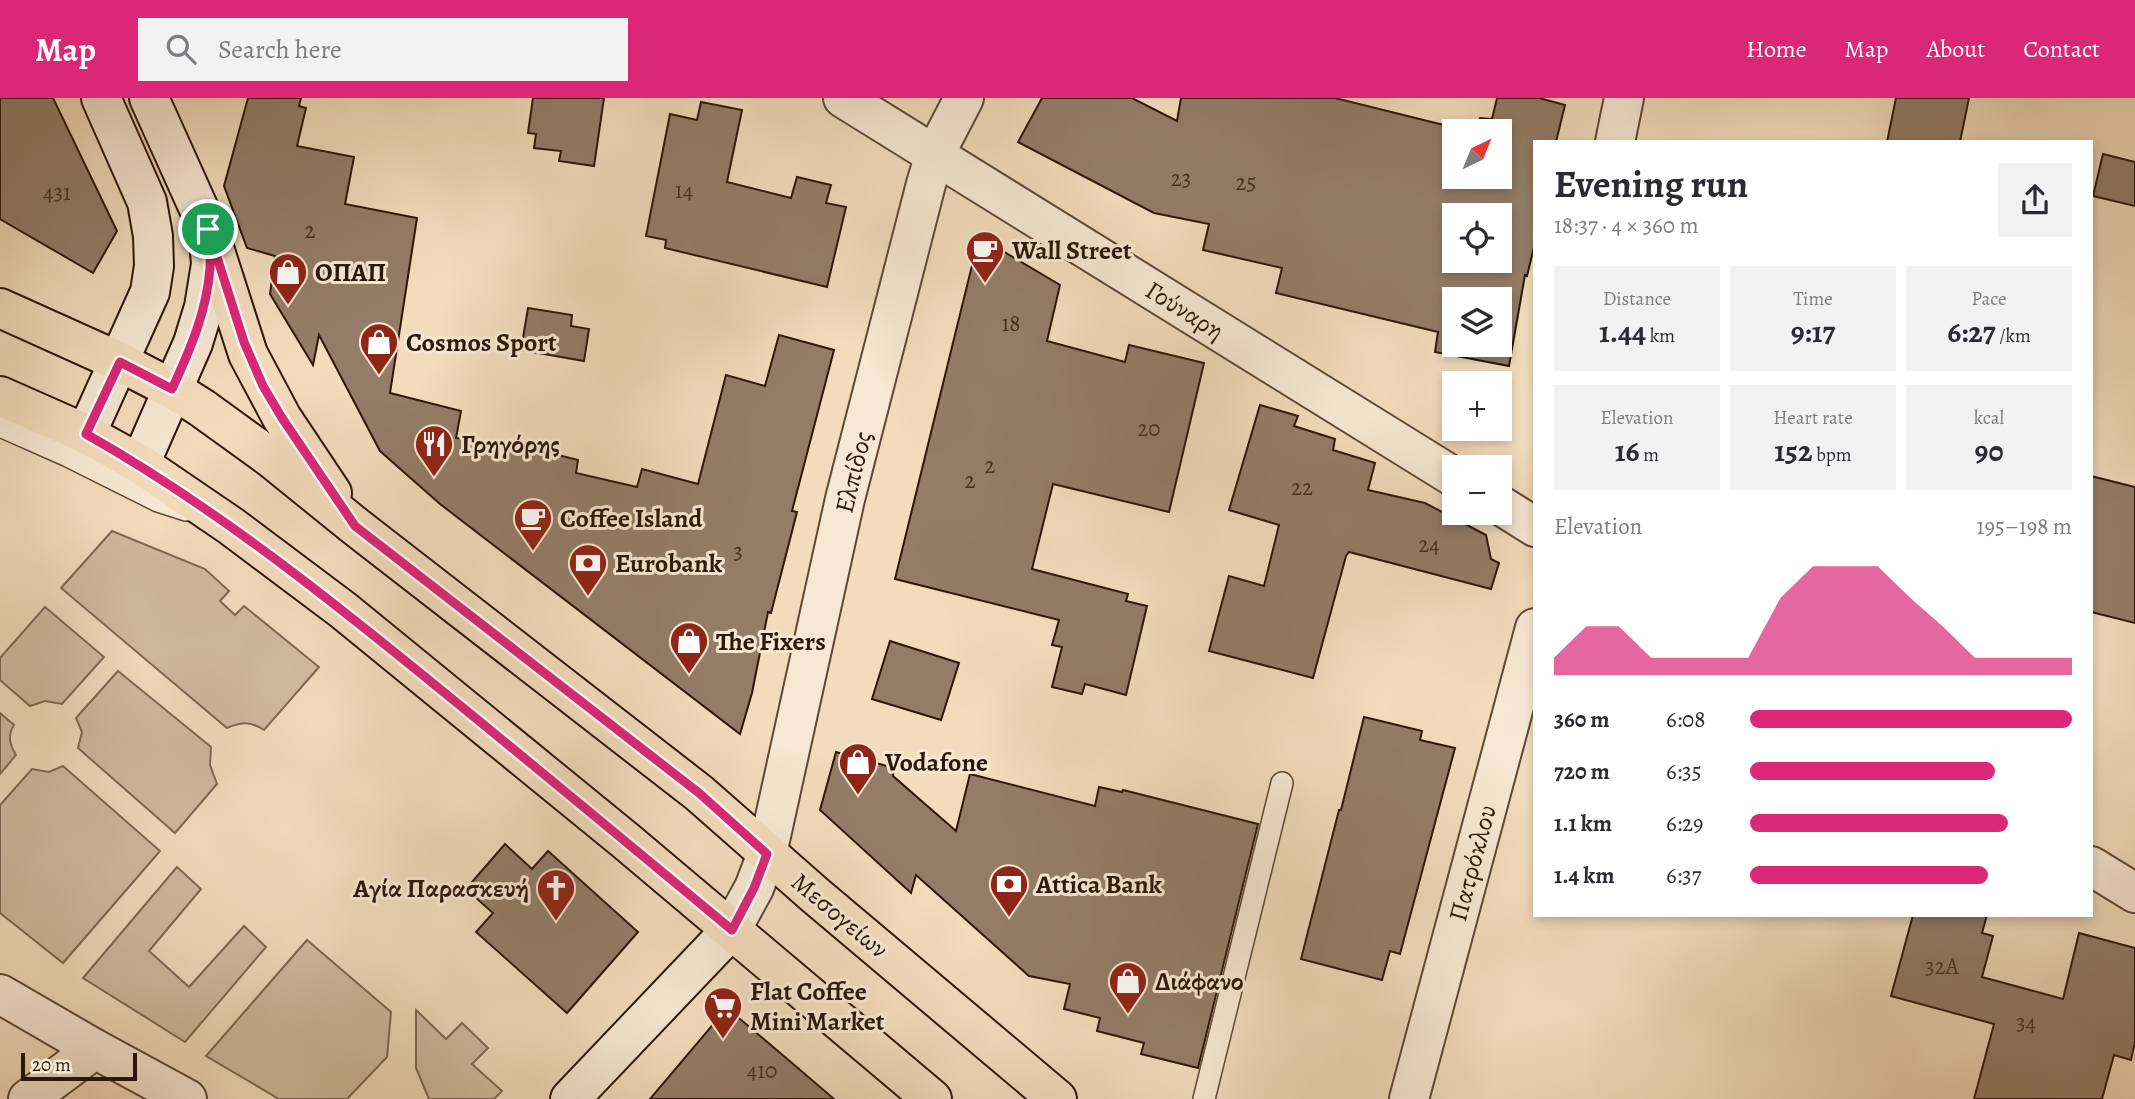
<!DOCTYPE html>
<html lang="en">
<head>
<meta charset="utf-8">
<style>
  :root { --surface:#fff; --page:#f2f2f3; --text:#2b2b33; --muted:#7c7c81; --accent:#db2777 }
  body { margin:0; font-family:Alegreya,serif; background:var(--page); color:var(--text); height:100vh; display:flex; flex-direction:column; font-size:26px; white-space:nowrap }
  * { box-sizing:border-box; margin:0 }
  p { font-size:23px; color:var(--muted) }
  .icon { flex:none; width:38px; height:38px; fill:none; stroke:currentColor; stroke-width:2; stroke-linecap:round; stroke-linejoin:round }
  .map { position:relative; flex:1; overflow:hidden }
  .details { position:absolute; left:1533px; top:42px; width:560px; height:777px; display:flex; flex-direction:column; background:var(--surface); border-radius:0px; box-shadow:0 4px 10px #0003 }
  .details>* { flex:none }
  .needle { width:46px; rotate:43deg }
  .tools { position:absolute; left:1442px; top:21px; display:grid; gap:14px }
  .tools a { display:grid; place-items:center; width:70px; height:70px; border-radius:0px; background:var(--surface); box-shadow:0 4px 10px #0003; font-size:35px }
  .scale { position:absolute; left:21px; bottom:18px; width:116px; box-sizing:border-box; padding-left:7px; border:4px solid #2c170a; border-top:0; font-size:19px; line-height:24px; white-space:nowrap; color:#2c170a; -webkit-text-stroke:5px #f7e8d3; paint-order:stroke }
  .pin { position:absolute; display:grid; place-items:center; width:60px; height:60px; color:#fff; margin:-30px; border:4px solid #fff; border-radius:50%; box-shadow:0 2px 7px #0007 }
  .round { display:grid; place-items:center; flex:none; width:74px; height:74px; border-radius:0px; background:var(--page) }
  .summary { display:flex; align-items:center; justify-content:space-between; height:119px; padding:0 21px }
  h1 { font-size:38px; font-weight:700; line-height:52px }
  .stats { display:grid; grid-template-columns:repeat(3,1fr); gap:10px; height:119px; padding:7px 21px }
  .stats div { display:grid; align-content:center; border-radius:0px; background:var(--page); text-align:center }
  .stats b { font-size:30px; font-weight:700 }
  .stats small { font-size:19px; font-weight:400 }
  .stats p { font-size:19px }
  .chart { height:196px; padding:14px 21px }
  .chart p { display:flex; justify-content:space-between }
  .chart svg { width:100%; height:126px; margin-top:7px; fill:var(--accent); opacity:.7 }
  ul { padding:0 21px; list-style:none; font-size:23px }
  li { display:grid; grid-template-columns:112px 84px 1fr; align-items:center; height:52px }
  li i { height:18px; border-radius:9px; background:var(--accent) }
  header { display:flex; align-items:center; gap:42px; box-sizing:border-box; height:98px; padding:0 35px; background:var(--accent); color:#fff }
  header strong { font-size:33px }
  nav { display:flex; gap:38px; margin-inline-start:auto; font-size:24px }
  .search { width:490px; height:63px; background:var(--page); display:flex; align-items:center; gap:18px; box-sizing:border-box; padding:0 24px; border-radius:0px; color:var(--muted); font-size:26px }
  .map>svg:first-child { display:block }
</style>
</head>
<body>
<header>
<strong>Map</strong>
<div class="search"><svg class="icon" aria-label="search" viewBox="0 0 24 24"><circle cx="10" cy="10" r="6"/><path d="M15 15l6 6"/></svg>Search here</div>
<nav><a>Home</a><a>Map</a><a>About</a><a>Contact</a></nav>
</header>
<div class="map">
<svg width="2135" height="1001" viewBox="0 0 2135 1001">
  <rect width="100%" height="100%" fill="#f2dcbc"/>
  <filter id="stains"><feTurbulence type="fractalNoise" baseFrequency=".00286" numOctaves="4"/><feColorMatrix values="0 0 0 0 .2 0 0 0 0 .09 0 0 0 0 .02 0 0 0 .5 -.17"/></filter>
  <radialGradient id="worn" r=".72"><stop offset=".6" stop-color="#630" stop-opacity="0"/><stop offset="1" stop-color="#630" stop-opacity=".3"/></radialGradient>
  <g fill="#d0bb9e" stroke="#7e6954" stroke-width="2">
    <path d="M112,433l93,38 24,22 -9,10 15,14 9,-9 75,61 -55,63c-13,-9 -23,-8 -37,-2l-166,-140z"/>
    <polygon points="45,509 104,559 62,606 45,603 30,608 0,582 0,560"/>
    <polygon points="118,573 211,649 210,667 217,686 175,735 78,650 82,634 76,620"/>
    <path d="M0,615l14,12c-7,11 -4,20 2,30l-16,19z"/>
    <polygon points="63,668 160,753 63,865 0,815 0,707 32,671 49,674"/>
    <polygon points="177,769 201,791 149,853 189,889 244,828 266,849 185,944 83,880"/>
    <polygon points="307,842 391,914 387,959 347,1001 279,1001 206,958"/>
    <polygon points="416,912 446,941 462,925 488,950 472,966 502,993 494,1001 429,1001 416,970"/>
  </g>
  <g fill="#937d67" stroke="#2c170a" stroke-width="2" fill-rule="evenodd">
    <polygon points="0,0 53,0 117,133 93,175 0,121"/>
    <polygon points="248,0 301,0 299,8 306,10 297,48 354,59 345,106 417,120 390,295 461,313 456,340 527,349 578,362 576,375 637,389 642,371 698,386 726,277 765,288 779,237 834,252 792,413 797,414 771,515 768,514 752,595 740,636 440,406 380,353 319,237 313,267 270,196 275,158 247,150 224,88"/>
    <polygon points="533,0 604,0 594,68 559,63 561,53 534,50 536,36 528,35"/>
    <path d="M1042,0h90l45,23 4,-23h154l133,33h-14v46h46v-46h-23l3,-13 12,1 5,-21h42l26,7 -9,37h-21v101l-8,33 -2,-1 -16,91 -74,-14 3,-20 -162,-39 6,-25 -79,-18 6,-26 -55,-11 -136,-71zM1454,117h46v46h-46zM1454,201h46v46h-46z"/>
    <polygon points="1896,0 1969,0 1960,44 1887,44"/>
    <polygon points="701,4 742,12 727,84 791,100 797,79 831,87 826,105 846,109 827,189 665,150 666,142 646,138 670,16 697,22"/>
    <polygon points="2103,56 2135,64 2135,108 2093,98"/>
    <polygon points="979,139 1060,187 1047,243 1125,264 1129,247 1204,265 1169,414 1053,386 1032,471 1128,496 1126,503 1147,508 1126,597 1085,586 1082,596 1052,589 1062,549 1052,547 1059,522 895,481"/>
    <polygon points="528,210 572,217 571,228 589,231 584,263 521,252"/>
    <polygon points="1260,307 1298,318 1294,328 1335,341 1333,352 1375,365 1368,392 1425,405 1486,437 1491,461 1499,465 1491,491 1349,454 1346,458 1313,580 1209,553 1229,478 1264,488 1279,427 1229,412"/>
    <polygon points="2091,378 2135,389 2135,525 2091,514"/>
    <polygon points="890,543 959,565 941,622 872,601"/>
    <polygon points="1364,619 1422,633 1420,642 1455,650 1400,856 1390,853 1382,882 1301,861 1339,712 1341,712"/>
    <polygon points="836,654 894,670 893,678 956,733 970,676 1095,708 1099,689 1122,694 1123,692 1258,726 1198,970 1141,956 1144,945 1097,933 1100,920 1064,911 1070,886 1029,878 916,777 911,795 820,712"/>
    <polygon points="505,746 532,771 548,753 638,834 567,915 476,834 493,815 466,791"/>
    <polygon points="1913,817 1987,817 1982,835 1993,838 1982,879 2063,901 2079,835 2135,850 2135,944 2131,962 2114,957 2102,1001 1974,1001 1994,926 1891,898"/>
    <polygon points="727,910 792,965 834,1001 650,1001"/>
  </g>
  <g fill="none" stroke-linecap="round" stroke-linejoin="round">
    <g stroke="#5e4836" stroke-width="24">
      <g id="lane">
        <polyline points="0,328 68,358 158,403 186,412"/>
        <polyline points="1204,1001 1282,685"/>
      </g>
    </g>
    <g stroke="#5e4836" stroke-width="42">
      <g id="street">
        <polyline points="843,0 1454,379"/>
        <polyline points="1615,44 1624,0"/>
        <polyline points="1500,407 1535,429"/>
        <polyline points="2091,768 2135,795"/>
        <polyline points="731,832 754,790 767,756 845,401 926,86 935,56 964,0"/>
        <polyline points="0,896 95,951 187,1001"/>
        <polyline points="28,1001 95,951"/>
        <polyline points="1409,1001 1535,530"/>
      </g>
    </g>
    <g stroke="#2c170a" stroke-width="42">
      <g id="secondary">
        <polyline points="86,336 150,194 154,168 153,138 147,104 101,0"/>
        <polyline points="140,366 193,245 204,209 211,166 208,131 149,0"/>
        <polyline points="570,1001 731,832"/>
      </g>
    </g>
    <g stroke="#2c170a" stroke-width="42">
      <g id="primary">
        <polyline points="208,131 248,256 282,320 332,395"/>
        <polyline points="0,210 120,264 172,291 202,310 271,360 355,428 699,695 815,797 1057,1001"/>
        <polyline points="0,298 86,336 140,366 231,428 343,512 626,743 932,1001"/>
      </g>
    </g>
    <use href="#lane" stroke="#f7e8d3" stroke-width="21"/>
    <use href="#street" stroke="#f7e8d3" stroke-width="38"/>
    <use href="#secondary" stroke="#f7e8d3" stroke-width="38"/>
    <use href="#primary" stroke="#f2dcbc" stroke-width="38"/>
  </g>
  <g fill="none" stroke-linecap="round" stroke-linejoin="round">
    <g stroke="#fff" stroke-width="14">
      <path id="route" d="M208,131l36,113 19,44 19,32 73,108 344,267 68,61 -13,34 -22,42c-95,-79 -190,-158 -286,-236 -115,-94 -231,-187 -360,-260l34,-72 52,27c18,-39 35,-78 38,-121 1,-13 -1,-26 -2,-39z"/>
    </g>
    <use href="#route" stroke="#db2777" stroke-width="9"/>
  </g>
  <defs>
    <g id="cafe-pin" transform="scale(2.0125)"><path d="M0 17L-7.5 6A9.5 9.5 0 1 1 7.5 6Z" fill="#8f2418" stroke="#f7e8d3"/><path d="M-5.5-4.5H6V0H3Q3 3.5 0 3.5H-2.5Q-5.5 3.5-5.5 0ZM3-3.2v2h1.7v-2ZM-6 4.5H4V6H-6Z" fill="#fff"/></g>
    <g id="shop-pin" transform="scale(2.0125)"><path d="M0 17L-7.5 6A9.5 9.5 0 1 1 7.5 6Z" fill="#8f2418" stroke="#f7e8d3"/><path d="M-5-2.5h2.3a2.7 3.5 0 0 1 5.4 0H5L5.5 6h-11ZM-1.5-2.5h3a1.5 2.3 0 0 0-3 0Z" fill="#fff"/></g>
    <g id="restaurant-pin" transform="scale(2.0125)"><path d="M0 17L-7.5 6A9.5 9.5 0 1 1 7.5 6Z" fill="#8f2418" stroke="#f7e8d3"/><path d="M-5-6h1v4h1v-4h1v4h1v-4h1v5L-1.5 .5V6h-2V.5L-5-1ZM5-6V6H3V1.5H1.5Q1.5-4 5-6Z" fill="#fff"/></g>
    <g id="bank-pin" transform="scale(2.0125)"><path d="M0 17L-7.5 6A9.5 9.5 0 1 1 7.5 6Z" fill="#8f2418" stroke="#f7e8d3"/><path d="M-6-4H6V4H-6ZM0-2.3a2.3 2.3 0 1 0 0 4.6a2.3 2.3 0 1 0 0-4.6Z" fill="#fff"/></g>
    <g id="church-pin" transform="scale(2.0125)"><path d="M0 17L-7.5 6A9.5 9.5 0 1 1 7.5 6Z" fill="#8f2418" stroke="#f7e8d3"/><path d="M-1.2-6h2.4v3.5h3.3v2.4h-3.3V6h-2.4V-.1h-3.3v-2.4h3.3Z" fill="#fff"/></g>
    <g id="supermarket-pin" transform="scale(2.0125)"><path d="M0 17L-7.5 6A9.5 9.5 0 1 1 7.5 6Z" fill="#8f2418" stroke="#f7e8d3"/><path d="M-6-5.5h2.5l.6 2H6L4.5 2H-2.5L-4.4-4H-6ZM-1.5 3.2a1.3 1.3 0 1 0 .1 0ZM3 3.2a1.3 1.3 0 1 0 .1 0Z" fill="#fff"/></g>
  </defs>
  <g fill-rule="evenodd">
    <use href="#cafe-pin" x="985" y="152"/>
    <use href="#shop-pin" x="288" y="174"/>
    <use href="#shop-pin" x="379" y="244"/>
    <use href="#restaurant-pin" x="434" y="346"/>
    <use href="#cafe-pin" x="533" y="420"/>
    <use href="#bank-pin" x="588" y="465"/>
    <use href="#shop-pin" x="689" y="543"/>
    <use href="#shop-pin" x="858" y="664"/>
    <use href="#bank-pin" x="1009" y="786"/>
    <use href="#church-pin" x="556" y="790"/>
    <use href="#shop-pin" x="1128" y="883"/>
    <use href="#supermarket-pin" x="723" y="908"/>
  </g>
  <g text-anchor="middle" stroke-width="6" stroke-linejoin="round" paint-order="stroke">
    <g font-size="23" fill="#463021">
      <text x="1181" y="88">23</text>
      <text x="1246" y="92">25</text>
      <text x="684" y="100">14</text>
      <text x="57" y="102">431</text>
      <text x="310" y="140">2</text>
      <text x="1011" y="233">18</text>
      <text x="1149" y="338">20</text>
      <text x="990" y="375">2</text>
      <text x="970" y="390">2</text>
      <text x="1302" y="397">22</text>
      <text x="1429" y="454">24</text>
      <text x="738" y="461">3</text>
      <text x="1942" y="876">32Α</text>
      <text x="2026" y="932">34</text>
      <text x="762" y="980">410</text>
    </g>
    <g font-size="26" font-weight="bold" fill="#2c170a" stroke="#f7e8d3" text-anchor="start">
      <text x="1012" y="161">Wall Street</text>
      <text x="315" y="183">ΟΠΑΠ</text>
      <text x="406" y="253">Cosmos Sport</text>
      <text x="461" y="355">Γρηγόρης</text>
      <text x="560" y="429">Coffee Island</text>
      <text x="615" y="474">Eurobank</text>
      <text x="716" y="552">The Fixers</text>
      <text x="885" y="673">Vodafone</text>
      <text x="1036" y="795">Attica Bank</text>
      <text x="529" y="799" text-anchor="end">Αγία Παρασκευή</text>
      <text x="1155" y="892">Διάφανο</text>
      <text x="750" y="902">Flat Coffee<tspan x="750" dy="30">Mini Market</tspan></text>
    </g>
    <g font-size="26" fill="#2c170a" stroke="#f7e8d3">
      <text transform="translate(1185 212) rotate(32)" y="9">Γούναρη</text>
      <text transform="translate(853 374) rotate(-76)" y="9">Ελπίδος</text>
      <text transform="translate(1472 765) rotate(-75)" y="9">Πατρόκλου</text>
      <text transform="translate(840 817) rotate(40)" y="9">Μεσογείων</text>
    </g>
  </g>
  <rect width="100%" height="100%" filter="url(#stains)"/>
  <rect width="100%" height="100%" fill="url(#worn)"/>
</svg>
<div class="tools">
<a><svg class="needle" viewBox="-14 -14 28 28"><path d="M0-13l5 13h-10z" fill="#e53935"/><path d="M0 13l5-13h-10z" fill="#7c7c81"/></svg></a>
<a><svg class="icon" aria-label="locate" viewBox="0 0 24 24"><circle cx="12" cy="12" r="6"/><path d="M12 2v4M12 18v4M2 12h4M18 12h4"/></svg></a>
<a><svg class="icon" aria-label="layers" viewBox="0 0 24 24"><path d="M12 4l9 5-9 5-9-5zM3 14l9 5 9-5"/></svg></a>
<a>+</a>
<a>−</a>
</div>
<div class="scale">20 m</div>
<div class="pin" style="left:208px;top:131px;background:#1e9e55"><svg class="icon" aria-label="arrive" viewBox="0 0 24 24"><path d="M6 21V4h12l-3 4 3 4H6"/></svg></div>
<section class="details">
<div class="summary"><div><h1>Evening run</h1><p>18:37 · 4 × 360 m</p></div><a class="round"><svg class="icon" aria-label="share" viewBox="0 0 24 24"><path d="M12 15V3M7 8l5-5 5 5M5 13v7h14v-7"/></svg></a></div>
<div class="stats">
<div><p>Distance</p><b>1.44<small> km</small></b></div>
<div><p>Time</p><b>9:17</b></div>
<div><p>Pace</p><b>6:27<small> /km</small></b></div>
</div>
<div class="stats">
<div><p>Elevation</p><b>16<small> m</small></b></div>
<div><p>Heart rate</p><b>152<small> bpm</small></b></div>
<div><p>kcal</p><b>90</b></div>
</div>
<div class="chart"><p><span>Elevation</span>195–198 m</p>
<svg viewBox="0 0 160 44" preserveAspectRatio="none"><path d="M0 44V38L10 27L20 27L30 38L40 38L50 38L60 38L70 17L80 6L90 6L100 6L110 17L120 27L130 38L140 38L150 38L160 38V44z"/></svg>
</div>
<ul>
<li><b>360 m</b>6:08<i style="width:100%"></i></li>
<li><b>720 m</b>6:35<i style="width:76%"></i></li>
<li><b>1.1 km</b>6:29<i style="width:80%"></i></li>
<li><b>1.4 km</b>6:37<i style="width:74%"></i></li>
</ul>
</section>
</div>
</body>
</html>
